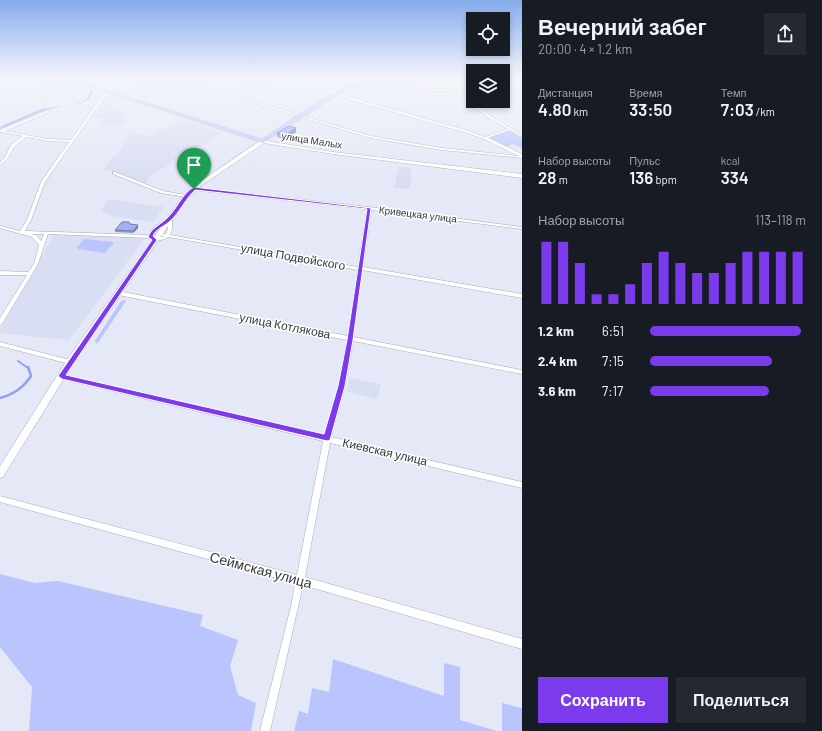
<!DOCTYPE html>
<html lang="ru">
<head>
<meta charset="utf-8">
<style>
  :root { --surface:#171b24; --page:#242831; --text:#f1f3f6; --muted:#9ea1a6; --accent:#7c3aed }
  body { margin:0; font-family:Barlow,sans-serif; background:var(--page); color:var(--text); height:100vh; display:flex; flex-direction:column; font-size:15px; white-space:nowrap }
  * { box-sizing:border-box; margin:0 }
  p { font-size:13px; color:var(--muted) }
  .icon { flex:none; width:22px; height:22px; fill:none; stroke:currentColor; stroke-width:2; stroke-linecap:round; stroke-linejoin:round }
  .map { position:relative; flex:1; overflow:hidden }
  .drawer { display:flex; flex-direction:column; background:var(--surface); width:300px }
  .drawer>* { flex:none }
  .buttons { position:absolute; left:466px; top:12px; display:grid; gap:8px }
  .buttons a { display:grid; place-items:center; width:44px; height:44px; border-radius:0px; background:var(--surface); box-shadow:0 2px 6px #0003; font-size:20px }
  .pin { position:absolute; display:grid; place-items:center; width:34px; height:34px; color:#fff; margin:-41px -17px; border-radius:50% 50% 50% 0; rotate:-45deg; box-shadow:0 0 4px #0007 }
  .pin .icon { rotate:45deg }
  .round { display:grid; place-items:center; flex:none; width:42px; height:42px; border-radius:0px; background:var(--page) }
  .head { display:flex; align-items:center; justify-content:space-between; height:68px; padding:0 16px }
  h1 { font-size:22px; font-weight:600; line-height:30px }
  .figures { display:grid; grid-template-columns:repeat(3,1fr); gap:6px; height:68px; padding:4px 16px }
  .figures div { display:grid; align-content:center }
  .figures b { font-size:17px; font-weight:600 }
  .figures small { font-size:11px; font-weight:400 }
  .figures p { font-size:11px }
  .chart { height:112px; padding:8px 16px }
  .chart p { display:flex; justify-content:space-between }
  .chart svg { width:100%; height:72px; margin-top:4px; stroke:var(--accent); stroke-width:6 }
  .button { display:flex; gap:8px; margin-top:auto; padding:8px 16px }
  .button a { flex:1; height:46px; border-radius:0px; background:var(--accent); color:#fff; font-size:16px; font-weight:600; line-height:46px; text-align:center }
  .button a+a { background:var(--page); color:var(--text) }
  ul { padding:0 16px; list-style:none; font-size:13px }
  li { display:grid; grid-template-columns:64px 48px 1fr; align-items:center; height:30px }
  li i { height:10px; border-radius:5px; background:var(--accent) }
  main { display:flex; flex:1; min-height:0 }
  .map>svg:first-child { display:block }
</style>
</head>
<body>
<main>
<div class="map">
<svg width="522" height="731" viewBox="0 0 522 731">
  <rect width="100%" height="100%" fill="#e5e8f6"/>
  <g fill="#dadef3">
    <polygon points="45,77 54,77 79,85 47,99 22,96 33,91 25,89 45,81 40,79"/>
    <polygon points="116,77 242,77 281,82 262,91 216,80 199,87 192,86 173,94 144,86 134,85"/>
    <polygon points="110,96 122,101 114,105 122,113 122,118 127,120 120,126 101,124 104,118 95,118 104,99"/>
    <polygon points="182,120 221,133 191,152 188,152 152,175 147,179 149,180 143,184 111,171 103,170 113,156 116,156 130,133 149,136"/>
    <polygon points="399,166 411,168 410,189 394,188"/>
    <polygon points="109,199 164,207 153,222 112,216 101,210"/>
    <polygon points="53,235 146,237 69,340 0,333 0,330 27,280 45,251"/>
    <polygon points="350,378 381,384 377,399 347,392"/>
  </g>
  <g fill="#bac4fd">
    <polygon points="440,77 450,77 422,80 419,82 365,86 347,91 345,91 366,84 387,80"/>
    <polygon points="510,131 522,138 522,148 512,144 507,147 488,137"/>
    <polygon points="84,239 113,242 114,243 105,253 78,249 77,247"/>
    <polygon points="126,300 126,301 99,341 96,344 95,341 121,301"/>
    <polygon points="0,574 35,583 58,581 203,615 200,626 238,640 230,666 238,695 256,703 251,731 29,731 32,687 0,647"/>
    <polygon points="333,659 444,696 444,663 460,667 460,720 497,731 294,731 299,711 308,714 312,688 329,692"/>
    <polygon points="502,703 522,708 522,731 502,731"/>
  </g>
  <polygon fill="#939ff3" points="90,89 93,90 90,98 80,104 65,105 41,112 0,129 2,126 41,109 81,103 88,97"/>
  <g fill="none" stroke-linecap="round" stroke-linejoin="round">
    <polyline stroke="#939ff3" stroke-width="2" points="18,361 28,368"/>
    <path stroke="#939ff3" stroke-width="2.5" d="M0,398c14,-4 23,-10 31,-22l-3,-9"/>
    <g stroke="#a8aab8" stroke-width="1">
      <g id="minor">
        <polygon points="8,77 10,77 0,88 0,85"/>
        <polygon points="110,77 113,77 96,89 94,89 94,87"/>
        <polygon points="252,77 308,81 346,96 469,131 485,137 508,129 492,120 456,94 423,96 422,95 423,94 457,92 473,88 473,90 459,93 494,118 522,135 522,137 510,130 488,138 522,154 522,158 442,150 371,138 200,87 202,86 371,136 442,148 519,156 484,139 467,133 344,98 307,83 253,78"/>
        <polygon points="306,77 351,77 352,78 351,79 307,78"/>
        <polygon points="503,90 522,102 522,104 503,92"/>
        <path d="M109,92l2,1 -8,6 -58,83 -14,38 -6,11 124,4 5,-8 16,-9 2,1v10l-2,6 188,32 9,-58 -174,-19 -1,-1 2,-1 175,19 153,20v2l-151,-19 -8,57 159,27v4l-160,-28 -9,67 169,33v4l-169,-33 -8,45 -14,51 191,45v6l-192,-45 -25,134 217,62v10l-219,-64 -33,146h-10l32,-129 3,-19 -295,-81v-6l297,79 26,-134 -261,-62h-2l-1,-2 1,-2h2l262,61 15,-50 8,-46 -229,-45 -3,-2 3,-2 230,45 10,-66 -190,-33c-6,4 -13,5 -19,1l-101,-4 -10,30 -36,60 -2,1v-7l27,-43h-27v-4l28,1 6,-8 5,-19 -7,-8 -32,-9v-2l20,5 7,-11 14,-38 28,-40 -21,-1 -22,-4 -12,10 -6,11 -8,8v-3l5,-6 6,-12 12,-9 -23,-4v-2l48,-20h1v2l-44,19 43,8 23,1 30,-43zM167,223l1,6 -2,5 -8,-1 -2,1 8,2 -6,2v-2h-5l5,-7zM30,234h14l-3,7 -5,-6z"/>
        <polygon points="113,172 115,172 163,191 186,195 188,196 186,197 161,193 113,174"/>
        <polygon points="0,342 70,360 73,362 70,364 0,346"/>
      </g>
    </g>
    <g stroke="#a8aab8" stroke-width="1">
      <polygon id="tertiary" points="261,140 333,152 522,174 522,178 333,154 264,143 202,185 188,197 73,364 3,477 0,478 0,466 67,360 184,195 198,183"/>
    </g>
    <g stroke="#cbcccd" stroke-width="1">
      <path id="primary" d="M59,77h6l197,62c37,-24 88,-66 133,-62l-29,6 -20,7 -83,53z"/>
    </g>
    <use href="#minor" fill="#fff" fill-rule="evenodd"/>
    <use href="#tertiary" fill="#fff" fill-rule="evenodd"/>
    <use href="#primary" fill="#c1c8fb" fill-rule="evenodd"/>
    <polyline stroke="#9496a0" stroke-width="1" stroke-dasharray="3.5 3.5" stroke-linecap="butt" points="280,77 365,79 428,77"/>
  </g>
  <g fill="#8d97d2">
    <polygon points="296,128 296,132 285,139 277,137 277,133"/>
    <polygon points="130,224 138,228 133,233 115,232 115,230"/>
  </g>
  <g fill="#737bab">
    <polygon points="296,128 296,132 285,139 285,135"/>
    <polygon points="138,225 138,228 133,233 133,231"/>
  </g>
  <g fill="#a4b0f4" stroke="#737bab">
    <polygon points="289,126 296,128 285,135 277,133"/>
    <polygon points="122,222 129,222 130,224 138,225 133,231 115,230"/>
  </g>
  <linearGradient id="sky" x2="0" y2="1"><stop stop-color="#86acec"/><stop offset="0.43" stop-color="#f3f5fb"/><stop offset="1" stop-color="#f3f5fb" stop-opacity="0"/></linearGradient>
  <rect width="522" height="179" fill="url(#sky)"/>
  <path fill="#7c3aed" stroke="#fff" fill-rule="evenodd" d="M194,187l177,21 -18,132 -8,46 -15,54 -3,1 -265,-62 -4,-3 94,-136 -4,-3c4,-10 11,-11 18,-18 11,-9 15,-25 28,-32zM195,190l172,19 -20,131 -9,46 -14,48 -258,-59 91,-135 -4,-4c3,-7 10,-9 16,-14 10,-8 16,-23 26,-32z"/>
  <g text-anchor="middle" stroke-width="3" stroke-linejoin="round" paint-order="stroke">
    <g font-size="10" fill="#38393e" stroke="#fff">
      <text transform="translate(312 140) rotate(9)" y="4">улица Малых</text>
      <text transform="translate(418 214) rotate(7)" y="4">Кривецкая улица</text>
    </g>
    <g font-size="12" fill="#38393e" stroke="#fff">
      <text transform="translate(293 257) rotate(10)" y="4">улица Подвойского</text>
      <text transform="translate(285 326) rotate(11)" y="4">улица Котлякова</text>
      <text transform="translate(385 452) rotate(13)" y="4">Киевская улица</text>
    </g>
    <g font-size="14" fill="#38393e" stroke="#fff">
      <text transform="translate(261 570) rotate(15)" y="5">Сеймская улица</text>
    </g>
  </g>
</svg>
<div class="buttons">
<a><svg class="icon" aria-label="locate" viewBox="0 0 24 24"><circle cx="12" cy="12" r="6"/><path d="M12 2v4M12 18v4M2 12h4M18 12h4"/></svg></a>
<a><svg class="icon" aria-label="layers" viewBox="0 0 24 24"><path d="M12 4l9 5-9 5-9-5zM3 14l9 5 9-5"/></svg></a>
</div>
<div class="pin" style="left:194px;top:189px;background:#1e9e55"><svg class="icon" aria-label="arrive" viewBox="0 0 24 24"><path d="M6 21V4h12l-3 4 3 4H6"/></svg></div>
</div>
<section class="drawer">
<div class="head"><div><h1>Вечерний забег</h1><p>20:00 · 4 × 1.2 km</p></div><a class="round"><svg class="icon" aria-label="share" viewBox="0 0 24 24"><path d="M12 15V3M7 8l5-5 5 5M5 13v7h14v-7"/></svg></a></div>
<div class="figures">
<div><p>Дистанция</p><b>4.80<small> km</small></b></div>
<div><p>Время</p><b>33:50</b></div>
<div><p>Темп</p><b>7:03<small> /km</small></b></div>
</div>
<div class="figures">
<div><p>Набор высоты</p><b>28<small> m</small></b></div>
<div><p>Пульс</p><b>136<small> bpm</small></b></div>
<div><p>kcal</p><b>334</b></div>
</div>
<div class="chart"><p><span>Набор высоты</span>113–118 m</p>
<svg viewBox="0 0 160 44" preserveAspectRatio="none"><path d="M5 44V6M15 44V6M25 44V19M35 44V38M45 44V38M55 44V32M65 44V19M75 44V12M85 44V19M95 44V25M105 44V25M115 44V19M125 44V12M135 44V12M145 44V12M155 44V12"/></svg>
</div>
<ul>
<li><b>1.2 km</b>6:51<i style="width:97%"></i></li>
<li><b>2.4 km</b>7:15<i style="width:78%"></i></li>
<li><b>3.6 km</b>7:17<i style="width:76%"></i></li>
</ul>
<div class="button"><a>Сохранить</a><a>Поделиться</a></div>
</section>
</main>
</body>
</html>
